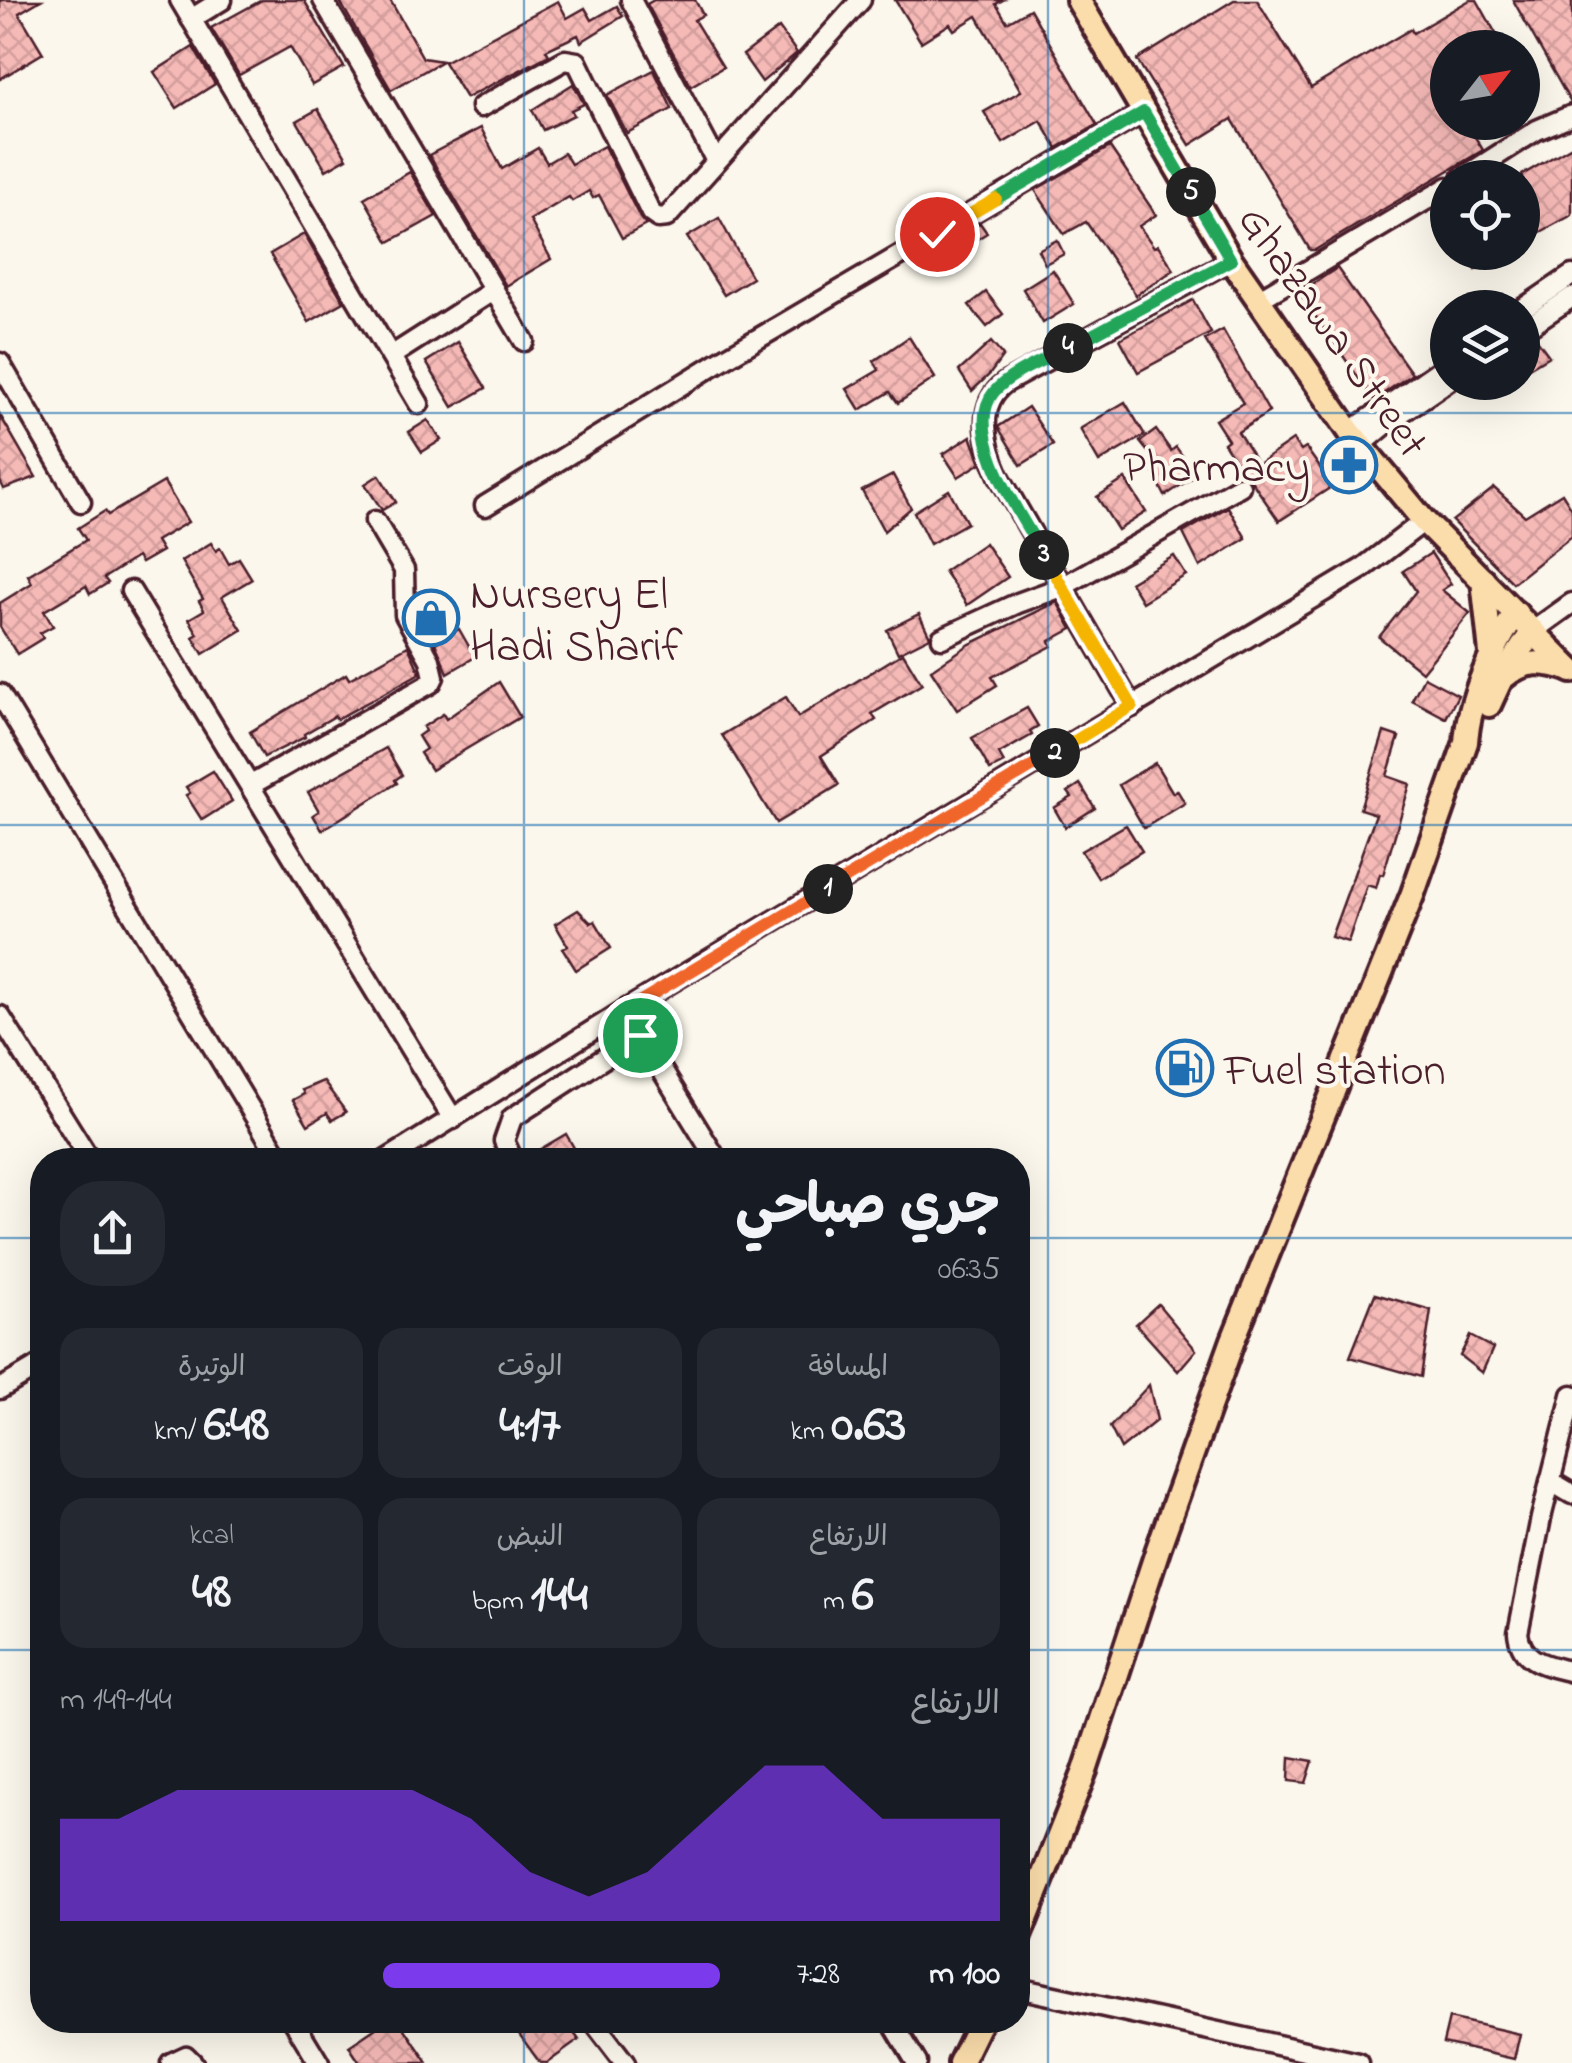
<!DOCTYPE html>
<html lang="ar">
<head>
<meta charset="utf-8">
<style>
  :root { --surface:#171b24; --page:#242831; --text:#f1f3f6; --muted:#9ea1a6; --accent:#7c3aed }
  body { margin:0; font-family:"Indie Flower","Playpen Sans Arabic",sans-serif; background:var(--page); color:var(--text); direction:rtl; height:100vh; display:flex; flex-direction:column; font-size:38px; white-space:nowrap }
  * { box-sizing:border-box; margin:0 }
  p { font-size:32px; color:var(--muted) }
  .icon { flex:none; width:55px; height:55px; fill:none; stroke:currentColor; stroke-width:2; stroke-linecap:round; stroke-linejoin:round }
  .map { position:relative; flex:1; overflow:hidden; direction:ltr }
  .drawer { position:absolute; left:30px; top:1148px; width:1000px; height:885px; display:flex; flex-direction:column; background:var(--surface); border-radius:40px; box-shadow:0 10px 40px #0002; direction:rtl }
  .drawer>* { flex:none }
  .needle { width:65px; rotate:59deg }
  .fabs { position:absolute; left:1430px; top:30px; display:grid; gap:20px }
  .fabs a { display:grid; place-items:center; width:110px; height:110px; border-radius:50%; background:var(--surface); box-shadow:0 10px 40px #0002; font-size:50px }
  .pin { position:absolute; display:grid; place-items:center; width:85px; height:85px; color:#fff; margin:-42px; border:5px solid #fff; border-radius:50%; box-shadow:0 2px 10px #0007 }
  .km { position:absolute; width:50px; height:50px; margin:-25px; border-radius:50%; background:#222; color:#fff; font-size:28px; line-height:50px; text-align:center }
  .round { display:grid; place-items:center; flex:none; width:105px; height:105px; border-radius:40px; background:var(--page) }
  .overview { display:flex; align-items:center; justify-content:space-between; height:170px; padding:0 30px }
  h1 { font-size:55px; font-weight:700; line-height:75px }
  .figures { display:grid; grid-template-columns:repeat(3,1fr); gap:15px; height:170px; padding:10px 30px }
  .figures div { display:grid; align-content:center; border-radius:25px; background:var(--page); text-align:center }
  .figures b { font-size:50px; font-weight:700 }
  .figures small { font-size:28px; font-weight:400 }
  .figures p { font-size:28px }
  .chart { height:280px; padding:20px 30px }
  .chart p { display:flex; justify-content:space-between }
  .chart svg { width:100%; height:180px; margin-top:10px; fill:var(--accent); opacity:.7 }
  ul { padding:0 30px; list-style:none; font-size:32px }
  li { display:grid; grid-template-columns:160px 120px 1fr; align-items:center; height:75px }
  li i { height:25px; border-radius:12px; background:var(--accent) }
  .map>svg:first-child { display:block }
</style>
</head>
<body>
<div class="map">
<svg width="1572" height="2063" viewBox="0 0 1572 2063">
  <defs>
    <pattern id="building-cross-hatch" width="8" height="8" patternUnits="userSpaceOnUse" patternTransform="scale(2.5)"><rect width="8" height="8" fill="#f5b9b6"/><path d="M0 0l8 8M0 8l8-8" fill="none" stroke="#d49f9d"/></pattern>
  </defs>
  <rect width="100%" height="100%" fill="#fbf7ec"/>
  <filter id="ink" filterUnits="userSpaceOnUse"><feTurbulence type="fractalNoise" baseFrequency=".01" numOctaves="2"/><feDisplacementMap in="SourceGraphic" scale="20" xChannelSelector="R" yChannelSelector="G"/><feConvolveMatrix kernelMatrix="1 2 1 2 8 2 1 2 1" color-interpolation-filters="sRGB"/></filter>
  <g filter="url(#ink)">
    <g fill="url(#building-cross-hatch)" stroke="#4a1f2b" stroke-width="2.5">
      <polygon points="0,0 41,0 19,13 43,53 0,79"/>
      <polygon points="262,0 304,0 344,67 312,85 290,47 239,75 211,28"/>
      <polygon points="339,0 390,0 423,58 442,61 391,90"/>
      <polygon points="654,0 695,0 703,15 694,20 723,67 691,86 647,4"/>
      <polygon points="895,0 1003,0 996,4 1007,22 1030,9 1097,125 1057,148 1041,121 1003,143 984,112 1021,91 977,16 954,30 950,24 921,42"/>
      <polygon points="1234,0 1257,0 1311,88 1411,29 1413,33 1470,0 1477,0 1504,48 1448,48 1448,122 1466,122 1483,150 1315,250 1310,250 1232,119 1190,145 1137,60"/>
      <polygon points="1513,0 1572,0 1572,103 1571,103"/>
      <polygon points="558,1 567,18 585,8 592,20 617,6 623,16 581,42 578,35 546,50 549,55 466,98 444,62"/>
      <polygon points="779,28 797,53 762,82 743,55"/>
      <polygon points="193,47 215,84 177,108 154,72"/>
      <polygon points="654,70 672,109 627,133 607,95"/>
      <polygon points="573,84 584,104 571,110 574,115 543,130 532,110"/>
      <polygon points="318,109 347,158 326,170 297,121"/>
      <polygon points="481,128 502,169 538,148 547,163 564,153 571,164 604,146 640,218 646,225 622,238 599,195 593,198 589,191 572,201 569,197 530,220 551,259 506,286 429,155"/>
      <polygon points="1572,146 1572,215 1522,242 1522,175"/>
      <polygon points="1110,147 1156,215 1139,226 1154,247 1158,245 1174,270 1136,295 1086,222 1064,234 1035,190"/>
      <polygon points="410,172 436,216 389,242 364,198"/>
      <polygon points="719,218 752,278 724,295 687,237"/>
      <polygon points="980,223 987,233 958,251 951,240"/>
      <polygon points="304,234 344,302 309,322 270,254"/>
      <polygon points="1057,240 1064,254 1045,264 1038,250"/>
      <polygon points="1466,252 1505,252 1476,270"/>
      <polygon points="1337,268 1412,374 1374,400 1299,293"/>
      <polygon points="1053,270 1074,304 1043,323 1023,289"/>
      <polygon points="986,292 1003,314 987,327 969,305"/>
      <polygon points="1193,300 1211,333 1138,372 1120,339"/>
      <polygon points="1223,330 1269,412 1238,432 1258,464 1293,440 1301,451 1306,448 1333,486 1279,521 1250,479 1243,474 1224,443 1228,440 1215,420 1243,403 1205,340"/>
      <polygon points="909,337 935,378 898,403 890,392 860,410 847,389 879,370 874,361"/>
      <polygon points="1535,337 1549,356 1522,372 1522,343"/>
      <polygon points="458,342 486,388 453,407 426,362"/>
      <polygon points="991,342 1003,356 990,374 972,391 959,371"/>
      <polygon points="1125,402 1145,435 1099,462 1080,429"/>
      <polygon points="1028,407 1053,445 1021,465 998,427"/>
      <polygon points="0,415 36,477 4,489 0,481"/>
      <polygon points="428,420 441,440 422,452 409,432"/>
      <polygon points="1156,430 1171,451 1176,447 1196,475 1165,496 1150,466 1156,462 1140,442"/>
      <polygon points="971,436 981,463 958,477 943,454"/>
      <polygon points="379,475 396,502 382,510 365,484"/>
      <polygon points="893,475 911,508 884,531 862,491"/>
      <polygon points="1125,479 1146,512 1118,530 1097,497"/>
      <polygon points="164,482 188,522 156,541 162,551 141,563 137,557 104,578 108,583 90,594 86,586 44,611 53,626 40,633 43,638 17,654 0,627 0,603 32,583 28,575 86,540 78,528 105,511 108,515"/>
      <polygon points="1494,488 1525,516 1562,493 1572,509 1572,536 1513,583 1452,521"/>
      <polygon points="949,490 967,523 930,544 914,512"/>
      <polygon points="1228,507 1246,538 1200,567 1183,533"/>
      <polygon points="211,543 216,551 220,548 229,564 239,558 252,579 222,597 242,630 203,654 193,637 198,634 189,619 204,610 199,601 203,599 181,561"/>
      <polygon points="985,543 1008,577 967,605 944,571"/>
      <polygon points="1431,553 1451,584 1442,590 1470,613 1422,672 1379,637 1416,591 1403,571"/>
      <polygon points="1174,556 1186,575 1142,602 1130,582"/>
      <polygon points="1057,602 1072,629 1050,641 1052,646 992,677 997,685 957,710 931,670 970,644"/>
      <polygon points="919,614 930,637 898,653 887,630"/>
      <polygon points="459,629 475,657 448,673 435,643"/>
      <polygon points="408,646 420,673 337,719 335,716 304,734 305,737 264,757 250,732 346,674 349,679"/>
      <polygon points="903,653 922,684 872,714 876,720 821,756 839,785 776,823 722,735 786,697 798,717"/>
      <polygon points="1424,677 1458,695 1446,718 1412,700"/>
      <polygon points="499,682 520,717 431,770 420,753 426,749 418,736 425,731 423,727 443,714 446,719"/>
      <polygon points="1027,708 1038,726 1030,731 1032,735 999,754 1004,763 990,770 972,738"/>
      <polygon points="1384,732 1399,737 1387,776 1410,784 1383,875 1380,874 1376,888 1367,885 1348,942 1331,937 1376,814 1360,809"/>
      <polygon points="386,748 402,775 395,780 397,783 322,830 313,815 319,811 308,792"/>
      <polygon points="1155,763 1173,793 1177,790 1185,803 1144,828 1119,785"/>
      <polygon points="213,771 232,801 202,820 186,795 190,793 186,787"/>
      <polygon points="1080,784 1095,808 1065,827 1054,808 1072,797 1068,792"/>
      <polygon points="1126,825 1142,851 1098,878 1081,851"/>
      <polygon points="578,910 591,923 595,921 611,948 576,970 563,949 568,946 555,924"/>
      <polygon points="323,1081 346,1112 332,1120 327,1113 308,1125 293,1100 304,1094 302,1090"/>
      <polygon points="566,1134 581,1160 545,1160 539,1150"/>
      <polygon points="1375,1294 1431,1310 1421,1377 1350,1357"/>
      <polygon points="1158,1304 1196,1350 1178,1371 1136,1324"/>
      <polygon points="1470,1336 1493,1348 1482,1373 1460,1356"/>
      <polygon points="1149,1385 1157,1420 1121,1449 1110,1427"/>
      <polygon points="1290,1757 1313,1761 1306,1783 1289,1781"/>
      <polygon points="1449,2018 1520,2034 1514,2059 1443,2043"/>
      <polygon points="388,2020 399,2020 428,2063 360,2063 349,2046"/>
      <polygon points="509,2020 565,2020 579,2040 547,2063 540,2063"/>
    </g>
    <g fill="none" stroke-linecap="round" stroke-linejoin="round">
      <g stroke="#4a1f2b" stroke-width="25">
        <g id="minor">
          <polyline points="180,0 419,404"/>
          <polyline points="323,0 524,341"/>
          <polyline points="631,0 716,161"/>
          <polyline points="191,19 222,0"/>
          <polyline points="481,107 565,60 577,62 651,213 658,218 667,217 861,0"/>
          <polyline points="1462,178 1537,130 1572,115"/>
          <polyline points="1258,300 1448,187"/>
          <polyline points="1522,309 1572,275"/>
          <polyline points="1522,331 1572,297"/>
          <polyline points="391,356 494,290"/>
          <polyline points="0,363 81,502"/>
          <polyline points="1350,432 1448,364"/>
          <polyline points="1361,445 1391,420 1448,381"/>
          <polyline points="485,506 730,355 1144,112"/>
          <polyline points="131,591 453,1119"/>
          <polyline points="1533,631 1572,603"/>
          <polyline points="942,638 1018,603 1062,587 1240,486"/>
          <polyline points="0,694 281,1160"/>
          <path d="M1132,707l-133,-231c-13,-29 -24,-71 6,-93l226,-123"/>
          <polyline points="251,785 431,683 434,677 430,660 405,615 404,570 375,521"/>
          <polyline points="625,1010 717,1160"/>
          <polyline points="0,1016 90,1160"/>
          <polyline points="386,1160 625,1010 1363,568 1424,521"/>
          <polyline points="513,1160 504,1141 512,1118 640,1035"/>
          <polyline points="0,1389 42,1364"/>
          <path d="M1572,1395l-31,123 -23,115c4,30 28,32 54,39"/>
          <polyline points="1550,1481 1572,1494"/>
          <polyline points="1018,1988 1359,2063"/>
          <polyline points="293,2020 319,2063"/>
          <polyline points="592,2020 625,2063"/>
          <polyline points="891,2020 917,2063"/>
          <polyline points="171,2063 186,2056 193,2063"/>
        </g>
      </g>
      <g stroke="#4a1f2b" stroke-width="30">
        <g id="major">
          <polyline points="1078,0 1231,260 1350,432 1424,521 1572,671"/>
          <polyline points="1483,580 1491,653"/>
          <path d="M1504,677c21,-18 41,-16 67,-7"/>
          <polyline points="1489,705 1501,679 1533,631"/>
          <path d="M1018,1939l67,-168 73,-222 75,-209 180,-447 53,-151c3,-42 26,-94 50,-129"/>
          <polyline points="960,2063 981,2020"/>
        </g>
      </g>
      <use href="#minor" stroke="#fbf7ec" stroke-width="18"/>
      <use href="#major" stroke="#fbddab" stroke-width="22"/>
    </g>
  </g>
  <g fill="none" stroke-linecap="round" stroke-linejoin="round" filter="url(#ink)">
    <g stroke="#fff" stroke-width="20">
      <polyline id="split-1" points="640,1035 626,1010 828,889"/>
    </g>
    <g stroke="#fff" stroke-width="20">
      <polyline id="split-2" points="828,889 1055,753"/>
    </g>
    <g stroke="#fff" stroke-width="20">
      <polyline id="split-3" points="1044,555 1132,706 1055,753"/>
    </g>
    <g stroke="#fff" stroke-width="20">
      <path id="split-4" d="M1044,555c-21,-36 -83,-123 -50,-163 17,-20 51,-32 74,-44"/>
    </g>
    <g stroke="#fff" stroke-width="20">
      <polyline id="split-5" points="1068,348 1231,260 1191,192"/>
    </g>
    <g stroke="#fff" stroke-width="20">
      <polyline id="split-6" points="996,199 1144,112 1191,192"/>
    </g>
    <g stroke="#fff" stroke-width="20">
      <polyline id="split-7" points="937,234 996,199"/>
    </g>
    <use href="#split-1" stroke="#f0652b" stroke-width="12"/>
    <use href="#split-2" stroke="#f0652b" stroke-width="12"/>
    <use href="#split-3" stroke="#f5b400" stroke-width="12"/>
    <use href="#split-4" stroke="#22a559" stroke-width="12"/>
    <use href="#split-5" stroke="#22a559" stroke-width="12"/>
    <use href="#split-6" stroke="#22a559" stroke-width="12"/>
    <use href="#split-7" stroke="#f5b400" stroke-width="12"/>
  </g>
  <path fill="none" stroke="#1f6fb2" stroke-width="2.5" stroke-opacity="0.55" d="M524,0v1160M1048,0v2063M0,413h1572M0,825h1572M0,1238h42M1018,1238h554M0,1650h42M1018,1650h554M524,2020v43"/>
  <defs>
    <g id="pharmacy-ring" transform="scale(2.875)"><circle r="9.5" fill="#fbf7ec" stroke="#1f6fb2" stroke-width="1.5"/><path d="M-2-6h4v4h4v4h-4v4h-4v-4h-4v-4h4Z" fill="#1f6fb2"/></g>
    <g id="shop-ring" transform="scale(2.875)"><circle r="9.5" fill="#fbf7ec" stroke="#1f6fb2" stroke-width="1.5"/><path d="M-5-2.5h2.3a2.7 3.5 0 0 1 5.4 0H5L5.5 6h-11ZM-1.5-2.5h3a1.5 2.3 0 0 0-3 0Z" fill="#1f6fb2"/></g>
    <g id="fuel-ring" transform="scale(2.875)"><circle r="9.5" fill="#fbf7ec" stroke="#1f6fb2" stroke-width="1.5"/><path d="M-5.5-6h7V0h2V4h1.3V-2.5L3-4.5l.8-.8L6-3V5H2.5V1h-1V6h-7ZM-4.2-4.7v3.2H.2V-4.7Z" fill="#1f6fb2"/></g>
  </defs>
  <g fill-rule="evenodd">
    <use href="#pharmacy-ring" x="1349" y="465"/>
    <use href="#shop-ring" x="431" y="618"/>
    <use href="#fuel-ring" x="1185" y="1068"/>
  </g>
  <g text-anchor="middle" stroke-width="8" stroke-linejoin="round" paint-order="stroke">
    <g font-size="45" fill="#4a1f2b" stroke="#fbf7ec">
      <text transform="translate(1335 330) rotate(55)" y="16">Ghazawa Street</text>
    </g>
    <g font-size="45" fill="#4a1f2b" stroke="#fbf7ec" text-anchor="start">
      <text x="1310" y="481" text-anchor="end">Pharmacy</text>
      <text x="470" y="608">Nursery El<tspan x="470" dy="52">Hadi Sharif</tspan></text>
      <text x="1224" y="1084">Fuel station</text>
    </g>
  </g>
</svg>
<div class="fabs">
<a><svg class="needle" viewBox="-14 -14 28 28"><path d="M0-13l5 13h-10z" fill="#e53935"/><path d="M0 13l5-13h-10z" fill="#9ea1a6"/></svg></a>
<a><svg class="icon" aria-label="locate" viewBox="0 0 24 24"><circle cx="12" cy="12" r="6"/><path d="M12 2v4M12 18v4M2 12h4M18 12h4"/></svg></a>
<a><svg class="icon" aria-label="layers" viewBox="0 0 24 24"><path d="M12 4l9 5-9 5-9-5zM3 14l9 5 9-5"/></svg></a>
</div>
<div class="pin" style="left:640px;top:1035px;background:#1e9e55"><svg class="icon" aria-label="arrive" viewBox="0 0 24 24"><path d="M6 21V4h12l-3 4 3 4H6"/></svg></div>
<div class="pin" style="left:937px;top:234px;background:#d93025"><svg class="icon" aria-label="check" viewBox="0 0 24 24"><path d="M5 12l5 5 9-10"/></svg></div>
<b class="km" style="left:828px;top:889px">1</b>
<b class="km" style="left:1055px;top:753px">2</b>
<b class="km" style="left:1044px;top:555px">3</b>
<b class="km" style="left:1068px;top:348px">4</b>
<b class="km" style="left:1191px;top:192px">5</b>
<section class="drawer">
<div class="overview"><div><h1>جري صباحي</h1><p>06:35</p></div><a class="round"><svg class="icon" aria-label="share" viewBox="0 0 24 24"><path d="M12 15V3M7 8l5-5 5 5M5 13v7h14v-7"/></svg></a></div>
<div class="figures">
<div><p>المسافة</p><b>0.63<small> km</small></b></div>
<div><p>الوقت</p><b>4:17</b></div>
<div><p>الوتيرة</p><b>6:48<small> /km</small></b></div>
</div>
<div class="figures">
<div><p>الارتفاع</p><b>6<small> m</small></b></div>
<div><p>النبض</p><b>144<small> bpm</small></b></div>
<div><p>kcal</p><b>48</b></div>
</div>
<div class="chart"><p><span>الارتفاع</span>144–149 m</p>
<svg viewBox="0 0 160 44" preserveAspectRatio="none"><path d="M0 44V19L10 19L20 12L30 12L40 12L50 12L60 12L70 19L80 32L90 38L100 32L110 19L120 6L130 6L140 19L150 19L160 19V44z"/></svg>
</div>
<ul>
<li><b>100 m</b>7:28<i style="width:51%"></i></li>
</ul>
</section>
</div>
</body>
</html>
